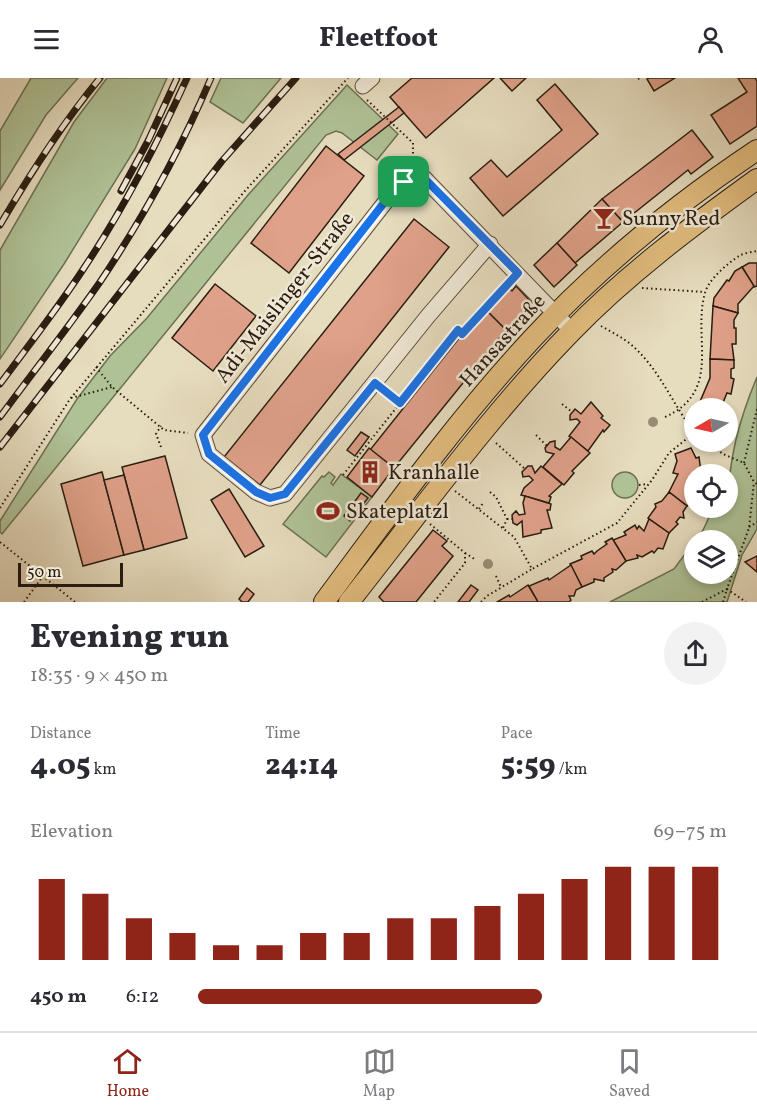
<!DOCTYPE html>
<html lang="en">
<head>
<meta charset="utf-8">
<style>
  :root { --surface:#fff; --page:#f2f2f3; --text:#2b2b33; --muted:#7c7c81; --line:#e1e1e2; --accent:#8f2418 }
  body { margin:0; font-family:Vollkorn,serif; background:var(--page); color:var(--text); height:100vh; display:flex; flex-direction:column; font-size:22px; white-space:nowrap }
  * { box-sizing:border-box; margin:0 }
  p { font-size:20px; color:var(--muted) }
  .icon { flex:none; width:33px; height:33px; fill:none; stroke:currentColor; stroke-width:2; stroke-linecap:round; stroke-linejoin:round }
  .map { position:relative; height:524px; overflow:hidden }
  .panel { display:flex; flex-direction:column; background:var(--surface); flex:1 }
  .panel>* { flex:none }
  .needle { width:39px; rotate:261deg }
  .fabs { position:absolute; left:684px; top:320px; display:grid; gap:12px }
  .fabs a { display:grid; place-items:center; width:54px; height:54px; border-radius:50%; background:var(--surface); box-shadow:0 3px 9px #0003; font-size:30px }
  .scale { position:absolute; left:18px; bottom:15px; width:105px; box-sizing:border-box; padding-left:6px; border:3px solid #2a1d11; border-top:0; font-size:16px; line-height:21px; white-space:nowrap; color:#2a1d11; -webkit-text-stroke:4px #efe8d5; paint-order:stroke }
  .pin { position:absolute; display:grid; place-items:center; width:51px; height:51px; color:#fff; margin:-26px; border-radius:12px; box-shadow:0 3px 9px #0006 }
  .round { display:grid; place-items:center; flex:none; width:63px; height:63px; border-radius:32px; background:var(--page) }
  .headline { display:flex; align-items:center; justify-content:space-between; height:102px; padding:0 30px }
  h1 { font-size:33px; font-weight:800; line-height:45px }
  .stats { display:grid; grid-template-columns:repeat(3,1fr); gap:9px; height:102px; padding:6px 30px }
  .stats div { display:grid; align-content:center }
  .stats b { font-size:30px; font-weight:800 }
  .stats small { font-size:16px; font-weight:400 }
  .stats p { font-size:16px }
  .chart { height:168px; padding:12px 30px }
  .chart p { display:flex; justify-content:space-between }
  .chart svg { width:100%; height:108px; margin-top:6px; stroke:var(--accent); stroke-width:6 }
  ul { padding:0 30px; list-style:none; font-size:20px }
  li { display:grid; grid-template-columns:96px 72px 1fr; align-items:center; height:45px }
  li i { height:15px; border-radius:8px; background:var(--accent) }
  header { display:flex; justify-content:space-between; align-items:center; height:78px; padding:0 30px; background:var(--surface); font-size:27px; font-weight:800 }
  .dock { display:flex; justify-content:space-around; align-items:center; height:84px; border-top:2px solid var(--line); background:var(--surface); font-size:16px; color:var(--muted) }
  .dock a { display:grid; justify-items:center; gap:3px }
  .dock .on { color:var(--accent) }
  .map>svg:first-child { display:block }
</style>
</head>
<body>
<header><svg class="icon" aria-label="menu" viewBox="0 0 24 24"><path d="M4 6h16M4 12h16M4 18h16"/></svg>Fleetfoot<svg class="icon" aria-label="person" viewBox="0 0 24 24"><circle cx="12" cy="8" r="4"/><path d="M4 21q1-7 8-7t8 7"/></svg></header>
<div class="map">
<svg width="757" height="524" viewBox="0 0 757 524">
  <rect width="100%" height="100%" fill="#e6dcbe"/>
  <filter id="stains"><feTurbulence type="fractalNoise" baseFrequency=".00333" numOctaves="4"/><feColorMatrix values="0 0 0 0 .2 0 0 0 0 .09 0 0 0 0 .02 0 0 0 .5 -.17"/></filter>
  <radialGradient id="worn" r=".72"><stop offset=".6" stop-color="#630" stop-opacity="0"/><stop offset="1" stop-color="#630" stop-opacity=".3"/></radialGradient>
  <g fill="#afc296" stroke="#6c7054" stroke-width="1.5">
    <polygon points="31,0 78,0 46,37 0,112 0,53"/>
    <polygon points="107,0 167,0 135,71 64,186 0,281 0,172 74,44"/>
    <polygon points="221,0 281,0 243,45 210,24"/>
    <polygon points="347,7 398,56 377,82 342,55 336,53 326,57 2,456 0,454 0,443 77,321 110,278 147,240 248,117"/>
    <path d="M757,299v152l-15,26 -15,47h-117l64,-33 20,-27v31h34v-33h-32l7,-10 11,-23h14c0,-47 11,-87 29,-130z"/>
    <circle cx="625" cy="407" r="13"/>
    <polygon points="329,394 335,399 331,405 333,407 341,396 372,419 326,479 283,446 322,398 324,399"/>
  </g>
  <g fill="#dfa189" stroke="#2a1d11" stroke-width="1.5">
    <polygon points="412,0 494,0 426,60 390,19"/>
    <polygon points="500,0 526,0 512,13"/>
    <polygon points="649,0 675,0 654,13 647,1"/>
    <polygon points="738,0 755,0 757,3 757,48 730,66 711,37 747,14"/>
    <polygon points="555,6 598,56 503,138 470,100 491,82 507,99 562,52 537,22"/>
    <polygon points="399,29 404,35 344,82 338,76"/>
    <polygon points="692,52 713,79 691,96 688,92 623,144 602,121"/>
    <polygon points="326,68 364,98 289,195 251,165"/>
    <polygon points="602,121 623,144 575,185 557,165"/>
    <polygon points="414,141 449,169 260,407 224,379"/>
    <polygon points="557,165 577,187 554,209 534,187"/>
    <polygon points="749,185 757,185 757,208 754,209 742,189"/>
    <polygon points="742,189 754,208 738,226 738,235 713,228 714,220 727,202 729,203 735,193"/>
    <polygon points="215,206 256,238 213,293 172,260"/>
    <polygon points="516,208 532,225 528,229 531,232 509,255 487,233 509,210 512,213"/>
    <polygon points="713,228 738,235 734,242 734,250 736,250 736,266 732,266 734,282 710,281"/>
    <polygon points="487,233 506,252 394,390 370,372 460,259 463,261"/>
    <polygon points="710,281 734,282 734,290 731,291 731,300 734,301 731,316 727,315 722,327 723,330 705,330 699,326 710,300"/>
    <polygon points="591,324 603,338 601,340 610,347 604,354 603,352 588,373 569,358 580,344 577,341 570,342 570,337 575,331 581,336"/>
    <polygon points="361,354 369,359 355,378 347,372"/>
    <polygon points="571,359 590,375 572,393 574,395 564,407 543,389 554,376 546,374 545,370 550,364 555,363 555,369 560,372"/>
    <polygon points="369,370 394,390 372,419 347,399"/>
    <polygon points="691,370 696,380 699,379 701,394 694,396 694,422 687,428 669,414 678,396 673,395 677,383 675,376"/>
    <polygon points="165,378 187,460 144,472 122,389"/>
    <polygon points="528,388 532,388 535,395 541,388 562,406 549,418 551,419 549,425 521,417 524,410 533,402 529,398 523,399 522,394"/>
    <polygon points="102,394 124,477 83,488 61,406"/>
    <polygon points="124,397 144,472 124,477 104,402"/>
    <polygon points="229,411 264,468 245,479 211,422"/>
    <polygon points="669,414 687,428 683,434 684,440 680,439 676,444 678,446 669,455 648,440 656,429 655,426 662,423"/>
    <polygon points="361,415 368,420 350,443 344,438"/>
    <polygon points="525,418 551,426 550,432 547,432 552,450 541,452 541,455 523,459 522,443 517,447 513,445 512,437 516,433 519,437 525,436 523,425"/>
    <polygon points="649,441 669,455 663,471 658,470 654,475 652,473 642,479 637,477 638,480 626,483 613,462 626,457 624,454 635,447 637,451 639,448 644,453"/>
    <polygon points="433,452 447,463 442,468 453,478 416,524 384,524 379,519"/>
    <polygon points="612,460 626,483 616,492 612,491 613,494 604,500 604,503 594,501 594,504 582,509 570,486 582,481 581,478 592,473 594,476 597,473 607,466 605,464"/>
    <polygon points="757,478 757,494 745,484"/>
    <polygon points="571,487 582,509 576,512 574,518 569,518 571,522 569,524 538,524 529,508 548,500 549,502"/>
    <polygon points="471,507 478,512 469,524 458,524"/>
    <polygon points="528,507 538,524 497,524 509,517 510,519"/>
    <polygon points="247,510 254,516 248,524 242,524 239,521"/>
  </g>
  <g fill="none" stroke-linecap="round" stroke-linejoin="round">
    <g stroke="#594d3c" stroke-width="17">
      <g id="minor">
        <polyline points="363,8 372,0"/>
        <polyline points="490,166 428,238 285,416 270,420 256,414 209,376 203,357 394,113 414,99 424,100 572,253"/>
      </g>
    </g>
    <g stroke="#2a1d11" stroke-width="22">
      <g id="major">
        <path d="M324,524c66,-89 132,-181 208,-263 66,-71 144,-135 225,-189"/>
        <path d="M349,524c72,-91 141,-187 222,-270 56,-58 121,-106 186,-153"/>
      </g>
    </g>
    <g stroke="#2a1d11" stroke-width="2" stroke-dasharray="1.5 3" stroke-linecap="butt">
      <polyline points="638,1 640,0"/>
      <polyline points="367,22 413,65 413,84"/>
      <polyline points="642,210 705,214"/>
      <path d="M601,248c12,7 25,13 35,23 25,24 38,57 58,83"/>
      <polyline points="96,289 112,309 164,352 188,355"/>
      <polyline points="386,314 400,325"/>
      <polyline points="71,320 112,309"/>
      <polyline points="562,326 572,334"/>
      <path d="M665,339c58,-26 27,-79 40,-124 3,-13 23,-30 34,-37 5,-3 12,-4 18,-5"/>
      <polyline points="536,357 547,368"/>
      <polyline points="706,363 723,376 744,385 754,404 757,406"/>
      <polyline points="496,365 525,391"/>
      <polyline points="161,369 156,356 161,348"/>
      <polyline points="744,385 757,331"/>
      <polyline points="343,397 458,252 462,256 508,206"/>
      <polyline points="639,407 648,406"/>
      <polyline points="455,413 514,459 532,491 617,445 652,402 669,375 694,355"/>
      <polyline points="490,414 496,419 507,441 503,450"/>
      <polyline points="0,430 70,321 244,114 348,0"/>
      <polyline points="479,431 483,425"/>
      <polyline points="507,441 513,441"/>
      <polyline points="430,446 465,475 465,485 434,524"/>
      <polyline points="749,449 757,444"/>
      <polyline points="0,464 75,524"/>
      <polyline points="465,475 476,482"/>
      <polyline points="496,498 501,509"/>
      <polyline points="24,524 43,498"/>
      <polyline points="481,524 487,518 532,491"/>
      <polyline points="702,524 727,511 749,450 754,404"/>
      <polyline points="723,524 727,511 746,524"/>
    </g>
    <use href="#minor" stroke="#efe8d5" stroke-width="15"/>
    <use href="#major" stroke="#e3be7f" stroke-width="20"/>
    <g stroke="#2a1d11" stroke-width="7">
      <g id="rail">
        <polyline points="121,113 149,61 177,0"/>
        <path d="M0,147c30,-51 62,-101 100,-147"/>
        <path d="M0,306c28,-38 58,-76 84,-116 40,-60 73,-124 103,-190"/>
        <path d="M0,339c33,-45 68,-89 100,-135 43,-64 81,-133 111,-204"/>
        <polyline points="0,369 222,83 296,0"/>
      </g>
    </g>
    <use href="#rail" stroke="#efe8d5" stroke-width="4.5" stroke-dasharray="14" stroke-linecap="butt"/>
  </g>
  <g fill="#958e75">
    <circle cx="653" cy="344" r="5"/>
    <circle cx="488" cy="486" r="5"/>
  </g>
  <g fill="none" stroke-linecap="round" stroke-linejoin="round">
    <g stroke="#fff" stroke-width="12">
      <polygon id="route" points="414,99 424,100 518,195 462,256 458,252 400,325 375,305 285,416 270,420 256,414 209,376 203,357 394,112"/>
    </g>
    <use href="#route" stroke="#1a73e8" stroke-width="8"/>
  </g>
  <defs>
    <g id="bar-bare" transform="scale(1.8)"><path d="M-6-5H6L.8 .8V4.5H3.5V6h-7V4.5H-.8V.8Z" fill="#8f2418" stroke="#efe8d5" stroke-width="2.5" paint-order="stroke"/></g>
    <g id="building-bare" transform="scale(1.8)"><path d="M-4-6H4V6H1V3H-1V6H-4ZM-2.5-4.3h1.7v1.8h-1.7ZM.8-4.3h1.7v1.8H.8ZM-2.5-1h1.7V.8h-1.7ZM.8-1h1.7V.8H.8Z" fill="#8f2418" stroke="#efe8d5" stroke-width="2.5" paint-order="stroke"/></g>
    <g id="stadium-bare" transform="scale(1.8)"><path d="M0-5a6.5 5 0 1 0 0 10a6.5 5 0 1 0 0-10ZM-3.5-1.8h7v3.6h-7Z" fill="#8f2418" stroke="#efe8d5" stroke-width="2.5" paint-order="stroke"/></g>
  </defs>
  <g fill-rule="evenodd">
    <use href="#bar-bare" x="604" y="140"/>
    <use href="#building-bare" x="370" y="394"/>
    <use href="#stadium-bare" x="328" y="433"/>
  </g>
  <g text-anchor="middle" stroke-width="5" stroke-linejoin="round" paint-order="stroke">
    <g font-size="21" fill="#2a1d11" stroke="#efe8d5" text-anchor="start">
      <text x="622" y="147">Sunny Red</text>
      <text x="388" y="401">Kranhalle</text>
      <text x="346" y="440">Skateplatzl</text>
    </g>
    <g font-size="21" fill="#2a1d11" stroke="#efe8d5">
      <text transform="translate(284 219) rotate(-52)" y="7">Adi-Maislinger-Straße</text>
      <text transform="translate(502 262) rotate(-48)" y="7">Hansastraße</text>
    </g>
  </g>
  <rect width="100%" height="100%" filter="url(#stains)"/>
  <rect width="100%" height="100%" fill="url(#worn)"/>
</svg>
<div class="fabs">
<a><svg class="needle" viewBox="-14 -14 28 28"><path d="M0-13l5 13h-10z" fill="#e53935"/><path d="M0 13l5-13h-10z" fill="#7c7c81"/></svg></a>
<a><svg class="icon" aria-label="locate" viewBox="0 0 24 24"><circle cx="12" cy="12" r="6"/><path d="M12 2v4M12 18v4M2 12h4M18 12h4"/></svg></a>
<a><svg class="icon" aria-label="layers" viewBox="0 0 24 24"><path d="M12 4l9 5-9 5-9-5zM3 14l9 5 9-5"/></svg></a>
</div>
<div class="scale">50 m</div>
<div class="pin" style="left:404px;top:104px;background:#1e9e55"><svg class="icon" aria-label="arrive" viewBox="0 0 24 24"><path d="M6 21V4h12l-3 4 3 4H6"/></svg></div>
</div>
<section class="panel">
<div class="headline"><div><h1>Evening run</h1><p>18:35 · 9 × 450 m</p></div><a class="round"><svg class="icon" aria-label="share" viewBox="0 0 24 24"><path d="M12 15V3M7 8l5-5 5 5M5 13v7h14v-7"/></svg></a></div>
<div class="stats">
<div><p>Distance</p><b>4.05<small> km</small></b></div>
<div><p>Time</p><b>24:14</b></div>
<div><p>Pace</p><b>5:59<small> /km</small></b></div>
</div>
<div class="chart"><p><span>Elevation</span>69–75 m</p>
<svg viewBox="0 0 160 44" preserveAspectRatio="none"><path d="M5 44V11M15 44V17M25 44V27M35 44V33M45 44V38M55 44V38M65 44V33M75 44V33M85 44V27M95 44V27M105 44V22M115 44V17M125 44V11M135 44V6M145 44V6M155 44V6"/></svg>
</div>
<ul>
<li><b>450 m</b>6:12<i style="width:65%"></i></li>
</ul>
</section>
<nav class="dock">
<a class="on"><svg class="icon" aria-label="home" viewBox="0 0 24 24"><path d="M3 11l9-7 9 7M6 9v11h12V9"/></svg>Home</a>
<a><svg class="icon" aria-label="map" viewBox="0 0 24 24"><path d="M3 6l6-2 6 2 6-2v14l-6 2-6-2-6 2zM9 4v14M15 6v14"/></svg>Map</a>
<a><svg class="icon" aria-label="saved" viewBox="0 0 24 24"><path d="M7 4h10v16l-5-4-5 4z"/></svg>Saved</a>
</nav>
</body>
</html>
